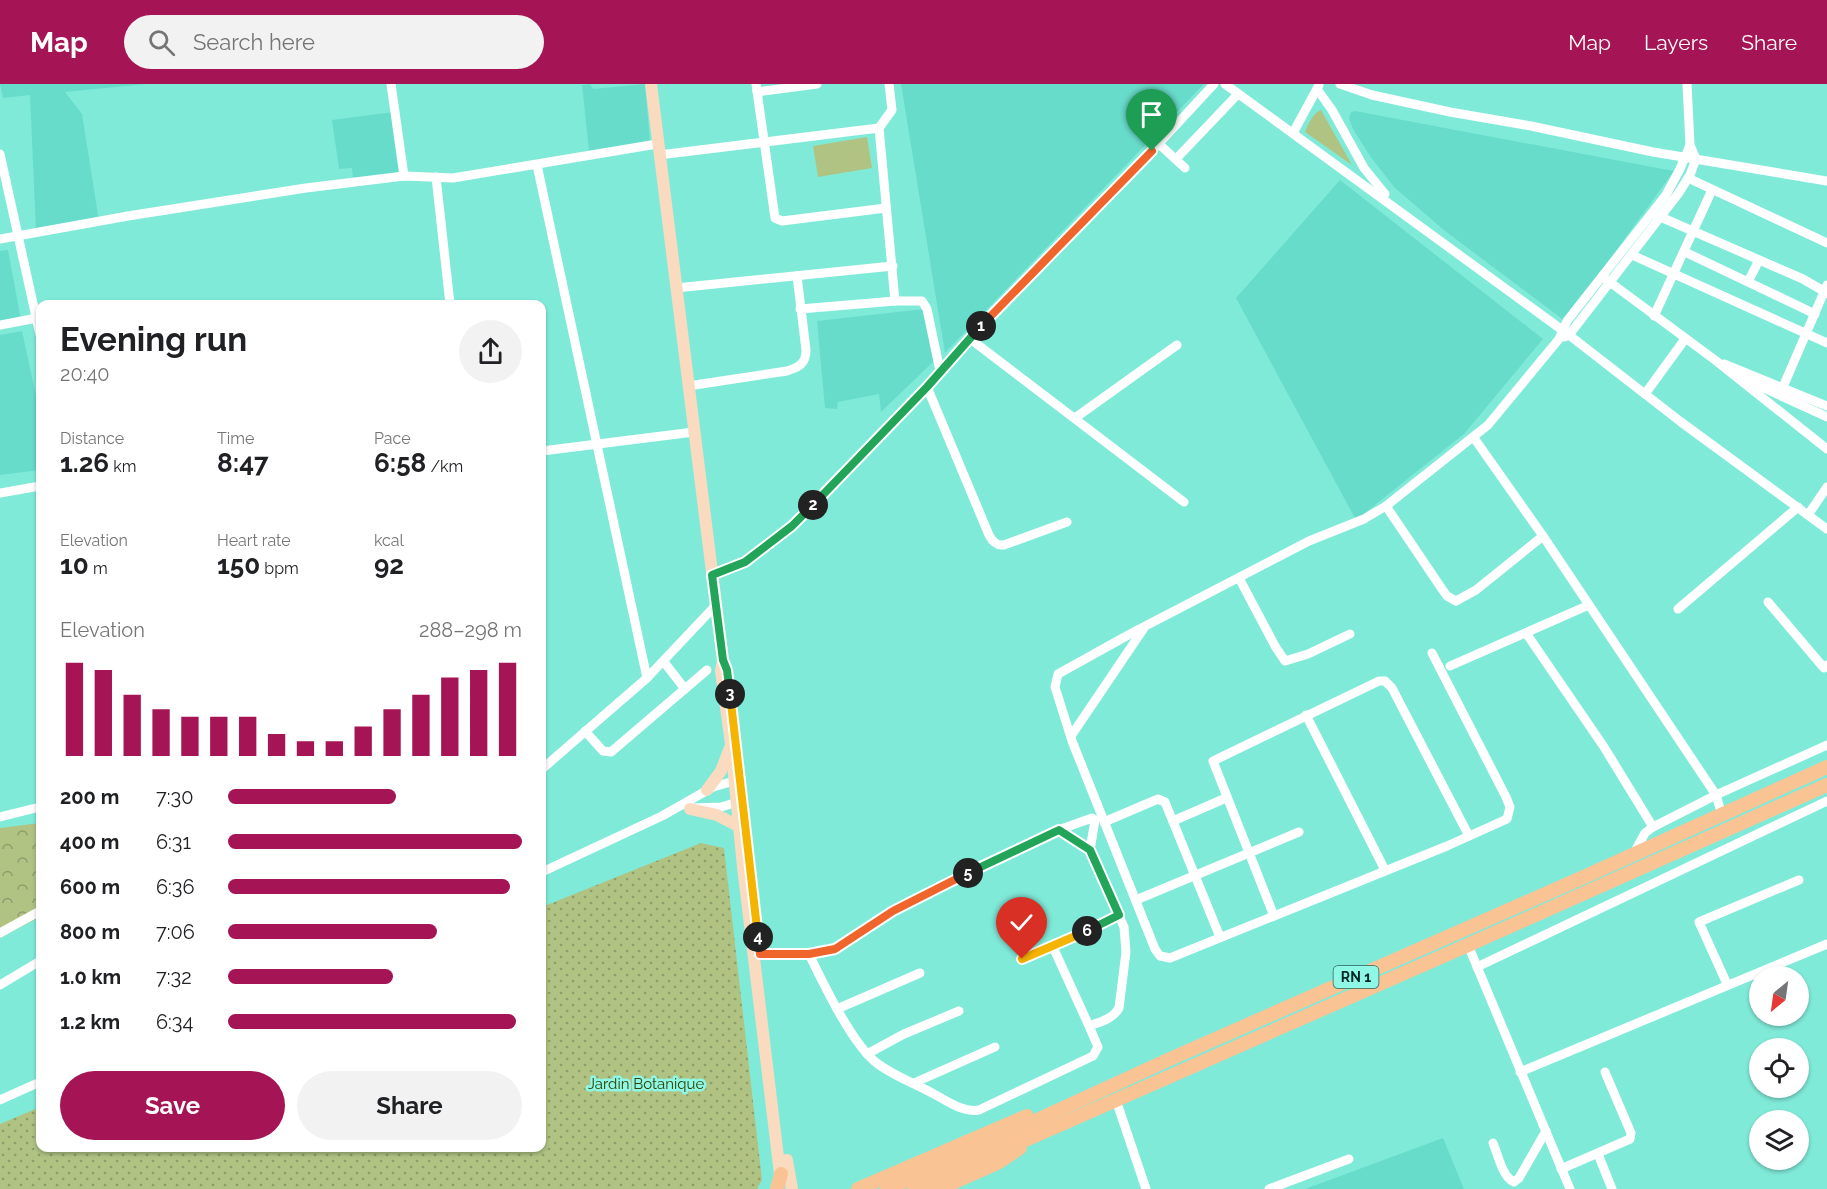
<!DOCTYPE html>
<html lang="en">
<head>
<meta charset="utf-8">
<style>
  :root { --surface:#fff; --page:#f2f2f2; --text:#202124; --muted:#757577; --accent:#a51454 }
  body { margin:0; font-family:Raleway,sans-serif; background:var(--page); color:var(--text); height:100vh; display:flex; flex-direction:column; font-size:22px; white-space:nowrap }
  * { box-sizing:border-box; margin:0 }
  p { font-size:20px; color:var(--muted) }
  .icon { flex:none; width:33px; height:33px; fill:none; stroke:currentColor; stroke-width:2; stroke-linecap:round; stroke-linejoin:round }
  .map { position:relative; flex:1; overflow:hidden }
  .drawer { position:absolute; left:36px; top:216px; width:510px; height:852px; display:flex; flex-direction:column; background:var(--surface); border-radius:12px; box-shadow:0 2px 4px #0004 }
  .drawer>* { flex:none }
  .needle { width:39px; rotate:209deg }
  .fabs { position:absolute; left:1749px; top:882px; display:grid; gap:12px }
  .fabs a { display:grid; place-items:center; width:60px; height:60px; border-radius:50%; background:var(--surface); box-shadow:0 2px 4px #0004; font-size:30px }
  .pin { position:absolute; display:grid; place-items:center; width:51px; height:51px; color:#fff; margin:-62px -26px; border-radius:50% 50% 50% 0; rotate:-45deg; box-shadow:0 0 6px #0007 }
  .pin .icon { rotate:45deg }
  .km { position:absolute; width:30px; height:30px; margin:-15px; border-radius:50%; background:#222; color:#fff; font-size:16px; line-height:30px; text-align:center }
  .round { display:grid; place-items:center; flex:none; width:63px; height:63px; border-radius:32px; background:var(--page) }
  .headline { display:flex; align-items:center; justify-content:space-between; height:102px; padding:0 24px }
  h1 { font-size:33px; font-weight:700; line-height:45px }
  .metrics { display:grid; grid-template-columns:repeat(3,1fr); gap:9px; height:102px; padding:6px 24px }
  .metrics div { display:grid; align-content:center }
  .metrics b { font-size:26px; font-weight:700 }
  .metrics small { font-size:16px; font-weight:400 }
  .metrics p { font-size:16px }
  .chart { height:168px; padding:12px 24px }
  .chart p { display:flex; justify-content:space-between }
  .chart svg { width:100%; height:108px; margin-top:6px; stroke:var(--accent); stroke-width:6 }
  .button { display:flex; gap:12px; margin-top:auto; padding:12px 24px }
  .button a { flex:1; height:69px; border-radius:36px; background:var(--accent); color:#fff; font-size:24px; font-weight:700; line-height:69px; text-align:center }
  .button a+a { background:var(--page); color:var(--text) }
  ul { padding:0 24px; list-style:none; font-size:20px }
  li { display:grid; grid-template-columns:96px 72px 1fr; align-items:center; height:45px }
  li i { height:15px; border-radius:8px; background:var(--accent) }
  header { display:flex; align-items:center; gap:36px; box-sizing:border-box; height:84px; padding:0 30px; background:var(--accent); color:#fff }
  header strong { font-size:28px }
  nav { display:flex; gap:33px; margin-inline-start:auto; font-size:21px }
  .search { width:420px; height:54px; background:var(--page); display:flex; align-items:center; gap:15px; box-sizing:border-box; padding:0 21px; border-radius:33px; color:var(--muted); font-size:22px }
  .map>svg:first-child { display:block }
</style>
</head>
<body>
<header>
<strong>Map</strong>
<div class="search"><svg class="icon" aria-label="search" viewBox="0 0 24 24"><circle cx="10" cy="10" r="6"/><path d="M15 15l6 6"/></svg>Search here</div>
<nav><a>Map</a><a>Layers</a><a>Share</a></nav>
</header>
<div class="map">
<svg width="1827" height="1105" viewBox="0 0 1827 1105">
  <defs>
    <pattern id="forest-crowns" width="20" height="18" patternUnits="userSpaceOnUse" patternTransform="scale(1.5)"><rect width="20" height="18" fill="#b0c383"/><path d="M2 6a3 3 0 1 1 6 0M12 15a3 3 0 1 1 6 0" fill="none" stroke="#8d9e6b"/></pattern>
    <pattern id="garden-dots" width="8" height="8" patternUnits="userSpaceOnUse" patternTransform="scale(1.5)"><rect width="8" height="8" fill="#b0c383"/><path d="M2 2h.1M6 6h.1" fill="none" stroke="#8d9e6b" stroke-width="1.8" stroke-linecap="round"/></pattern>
  </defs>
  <rect width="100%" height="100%" fill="#80ead9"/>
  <g fill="#68dccb">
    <polygon points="0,0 146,0 65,8 82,30 99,137 36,147 30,11 3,14"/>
    <polygon points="590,0 593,5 645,0 650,58 589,67 582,1"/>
    <polygon points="901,0 1204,0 945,269"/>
    <polygon points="1355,27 1674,87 1565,237 1445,147 1394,103 1370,72 1353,45 1349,34 1351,28"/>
    <polygon points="393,28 400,90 353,94 352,84 339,85 332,36"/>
    <polygon points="1340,96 1543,255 1464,350 1356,436 1236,214"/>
    <polygon points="8,166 21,236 0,240 0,167"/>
    <polygon points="924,225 935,276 881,328 879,310 838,318 837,325 825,324 817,237"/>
    <polygon points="22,247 40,330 40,386 0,391 0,251"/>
    <polygon points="1443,1054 1464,1105 1305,1105"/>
  </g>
  <g fill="#b0c383">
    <path d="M1321,26l31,55 -47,-33c3,-8 8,-19 16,-22z"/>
    <polygon points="867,53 872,84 818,93 813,62"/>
  </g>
  <polygon fill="url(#forest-crowns)" points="40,739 40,833 0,854 0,744"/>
  <polygon fill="url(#garden-dots)" points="701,759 724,764 762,1096 757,1105 0,1105 0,1040 40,1023 40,1064 542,1064 542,823"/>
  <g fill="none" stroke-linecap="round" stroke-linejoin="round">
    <g stroke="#fff" stroke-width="9">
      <polyline points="391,0 404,92"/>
      <polyline points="756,0 775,134 782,137 886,124"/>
      <polyline points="889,0 892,26 879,44 895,217"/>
      <polyline points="1225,0 1569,251 1681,338 1827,445"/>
      <polyline points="1340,0 1372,11 1450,28 1531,42 1653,68 1827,97"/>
      <polyline points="1317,5 1332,26 1364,84 1385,110"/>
      <polyline points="757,8 817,0"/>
      <polyline points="1293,49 1319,1"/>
      <polyline points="1159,60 1185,84"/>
      <polyline points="0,70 40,251"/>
      <polyline points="659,71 879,44"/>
      <polyline points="1176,75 1238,10"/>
      <polyline points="537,81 647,594"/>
      <polyline points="436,93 450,220"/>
      <polyline points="1688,94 1827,159"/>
      <polyline points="1656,131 1803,195 1827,209"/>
      <polyline points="0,155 128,132 306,104 404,92 453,94 657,60"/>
      <polyline points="1685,168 1815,230"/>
      <polyline points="1632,171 1827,259"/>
      <polyline points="1607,196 1715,276 1827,365"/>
      <polyline points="1748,198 1759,176"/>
      <polyline points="676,204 893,182"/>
      <polyline points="800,225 895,217 922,217 927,225 940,287"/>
      <polyline points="1654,232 1712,106"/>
      <polyline points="0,241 37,234"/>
      <polyline points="1564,253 1569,251 1678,110 1690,91 1696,75 1690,61 1687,0"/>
      <polyline points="969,254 1184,418"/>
      <polyline points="1724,280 1827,322"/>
      <polyline points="1740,293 1827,333"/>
      <path d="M688,302l99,-15c12,-4 19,-7 19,-21l-9,-74"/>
      <path d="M927,303l62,148c3,6 7,11 15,10l63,-23"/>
      <polyline points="1783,303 1827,201"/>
      <polyline points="1645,310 1685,255"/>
      <polyline points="1075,334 1177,261"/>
      <polyline points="1474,354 1543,452 1716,711 1722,731"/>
      <polyline points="542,367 694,348"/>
      <polyline points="0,409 40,402"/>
      <polyline points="1386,422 1442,505 1447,512 1456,517 1476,506 1543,452"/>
      <polyline points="1808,431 1827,403"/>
      <polyline points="713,491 745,478 792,442 927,303 969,254 1152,67 1214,0"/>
      <polyline points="1239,494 1275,562 1285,577 1308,570 1350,550"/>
      <polyline points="1768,518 1824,584 1827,581"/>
      <polyline points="1678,525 1798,423"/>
      <polyline points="1526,549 1604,663 1653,743"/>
      <polyline points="1432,569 1506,713 1510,723 1507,735 1447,762 1170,874 1160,872 1155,865 1072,657 1055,603 1058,590 1130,550 1309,457 1364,435 1386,422 1488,341 1559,255 1567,237 1666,111 1680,85 1690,61"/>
      <polyline points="664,578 685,605"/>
      <polyline points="1450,582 1589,521"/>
      <polyline points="1306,631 1385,786"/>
      <polyline points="585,647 603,667 611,668 707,586"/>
      <polyline points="1071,652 1144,544"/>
      <polyline points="542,685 647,594 716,521"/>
      <polyline points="693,724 721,723 741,717"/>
      <polyline points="0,733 40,723"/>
      <polyline points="1173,737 1226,714"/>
      <polyline points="1104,738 1158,715 1165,718 1220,853"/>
      <polyline points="1633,771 1645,749 1653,743 1716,711 1827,661"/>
      <polyline points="542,788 662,732 713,703 741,695"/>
      <polyline points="1136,816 1299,748"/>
      <polyline points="1274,832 1213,677 1379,597 1385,597 1392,604 1469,752"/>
      <polyline points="0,849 40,827"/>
      <polyline points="1468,861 1570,1105"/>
      <polyline points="760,870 813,870 835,865 893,827 1064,744 1092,734 1095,736 1090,766 1060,746"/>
      <path d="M809,870c14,29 44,92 69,110 16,12 36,19 54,29 14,7 30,20 47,17l114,-54 5,-9 -9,-21c11,-4 24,-7 30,-18l7,-56 -2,-25 -34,-77"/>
      <polyline points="1022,875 1053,863"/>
      <polyline points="1477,883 1827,717"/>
      <polyline points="1727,900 1699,838 1799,796"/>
      <polyline points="0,901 40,877"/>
      <polyline points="837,925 920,889"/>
      <polyline points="1089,942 1053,863 1120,831"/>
      <polyline points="867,970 904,950 959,927"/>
      <polyline points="1520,988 1827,860"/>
      <polyline points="914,999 995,963"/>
      <polyline points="0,1016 40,998"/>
      <polyline points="1116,1016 1146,1105"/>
      <path d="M1493,1059c5,11 9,34 21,39l5,-4 27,-47"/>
      <polyline points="1598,1070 1612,1105"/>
      <polyline points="1561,1085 1630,1055 1631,1049 1605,988"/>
      <polyline points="1269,1105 1349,1075"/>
    </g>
    <g stroke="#fbdbbf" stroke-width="12">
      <polyline points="651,0 723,576 721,587 731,660 743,783 781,1098"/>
      <polyline points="707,706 721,687 730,664"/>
      <polyline points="690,725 717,731 740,743"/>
      <polyline points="787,1076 792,1105"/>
    </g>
    <g stroke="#f9c394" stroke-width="14">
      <polyline points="777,1105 781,1090"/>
      <polyline points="858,1105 1027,1032"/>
      <polyline points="887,1105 1170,975 1586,792 1827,683"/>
      <polyline points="914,1105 1468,861 1827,701"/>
      <polyline points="939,1105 999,1078 1020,1064"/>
    </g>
  </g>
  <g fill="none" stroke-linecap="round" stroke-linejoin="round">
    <g stroke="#fff" stroke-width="12">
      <polyline id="split-1" points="981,242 1152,67"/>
    </g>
    <g stroke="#fff" stroke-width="12">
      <polyline id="split-2" points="813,421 927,303 981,242"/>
    </g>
    <g stroke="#fff" stroke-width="12">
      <polyline id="split-3" points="730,610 727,586 723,576 712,491 745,478 792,442 813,421"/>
    </g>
    <g stroke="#fff" stroke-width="12">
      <polyline id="split-4" points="730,610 758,853"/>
    </g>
    <g stroke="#fff" stroke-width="12">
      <polyline id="split-5" points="758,853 760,870 809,870 835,865 893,827 968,789"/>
    </g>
    <g stroke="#fff" stroke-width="12">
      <polyline id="split-6" points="968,789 1059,746 1090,766 1119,831 1087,847"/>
    </g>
    <g stroke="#fff" stroke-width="12">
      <polyline id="split-7" points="1022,875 1087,847"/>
    </g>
    <use href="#split-1" stroke="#f0652b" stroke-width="8"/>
    <use href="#split-2" stroke="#22a559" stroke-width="8"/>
    <use href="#split-3" stroke="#22a559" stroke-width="8"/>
    <use href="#split-4" stroke="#f5b400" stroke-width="8"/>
    <use href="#split-5" stroke="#f0652b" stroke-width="8"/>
    <use href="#split-6" stroke="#22a559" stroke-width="8"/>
    <use href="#split-7" stroke="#f5b400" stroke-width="8"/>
  </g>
  <g text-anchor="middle" stroke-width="5" stroke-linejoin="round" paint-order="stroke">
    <rect fill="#8ef7e6" stroke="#2d665e" stroke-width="1.5" x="1333.5" y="882" width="45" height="22" rx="4.5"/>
    <g font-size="14" font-weight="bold" fill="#042823">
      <text x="1356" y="898">RN 1</text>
    </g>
    <g font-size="15" fill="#324000" stroke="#8ef7e6">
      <text x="646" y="1005">Jardin Botanique</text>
    </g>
  </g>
</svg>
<div class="fabs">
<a><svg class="needle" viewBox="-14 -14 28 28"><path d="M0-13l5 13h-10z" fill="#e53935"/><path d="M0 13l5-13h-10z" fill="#757577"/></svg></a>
<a><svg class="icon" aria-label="locate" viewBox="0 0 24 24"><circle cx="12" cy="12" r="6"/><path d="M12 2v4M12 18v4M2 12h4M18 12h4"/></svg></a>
<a><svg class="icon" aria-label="layers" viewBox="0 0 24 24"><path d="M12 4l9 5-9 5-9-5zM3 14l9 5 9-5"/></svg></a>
</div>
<div class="pin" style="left:1152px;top:67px;background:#1e9e55"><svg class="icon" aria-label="arrive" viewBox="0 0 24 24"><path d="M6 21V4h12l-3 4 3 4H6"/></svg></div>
<div class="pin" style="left:1022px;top:875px;background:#d93025"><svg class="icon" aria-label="check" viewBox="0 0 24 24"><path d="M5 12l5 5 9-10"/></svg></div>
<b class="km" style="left:981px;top:242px">1</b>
<b class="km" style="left:813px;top:421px">2</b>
<b class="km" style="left:730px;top:610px">3</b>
<b class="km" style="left:758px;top:853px">4</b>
<b class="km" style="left:968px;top:789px">5</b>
<b class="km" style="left:1087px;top:847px">6</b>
<section class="drawer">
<div class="headline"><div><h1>Evening run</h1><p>20:40</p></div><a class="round"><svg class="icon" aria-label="share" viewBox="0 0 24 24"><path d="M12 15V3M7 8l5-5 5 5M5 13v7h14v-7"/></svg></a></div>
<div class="metrics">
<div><p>Distance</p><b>1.26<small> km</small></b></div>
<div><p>Time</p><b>8:47</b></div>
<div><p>Pace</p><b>6:58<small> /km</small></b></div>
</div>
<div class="metrics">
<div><p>Elevation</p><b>10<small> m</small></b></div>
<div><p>Heart rate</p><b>150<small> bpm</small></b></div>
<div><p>kcal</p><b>92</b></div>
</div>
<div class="chart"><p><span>Elevation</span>288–298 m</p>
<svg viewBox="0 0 160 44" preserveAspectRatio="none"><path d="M5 44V6M15 44V9M25 44V19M35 44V25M45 44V28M55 44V28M65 44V28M75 44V35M85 44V38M95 44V38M105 44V32M115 44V25M125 44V19M135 44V12M145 44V9M155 44V6"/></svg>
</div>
<ul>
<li><b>200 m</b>7:30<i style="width:57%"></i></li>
<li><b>400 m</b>6:31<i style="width:100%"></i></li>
<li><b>600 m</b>6:36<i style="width:96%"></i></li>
<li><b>800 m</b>7:06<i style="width:71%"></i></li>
<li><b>1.0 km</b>7:32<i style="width:56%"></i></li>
<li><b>1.2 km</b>6:34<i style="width:98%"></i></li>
</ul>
<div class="button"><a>Save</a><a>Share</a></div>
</section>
</div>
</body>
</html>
